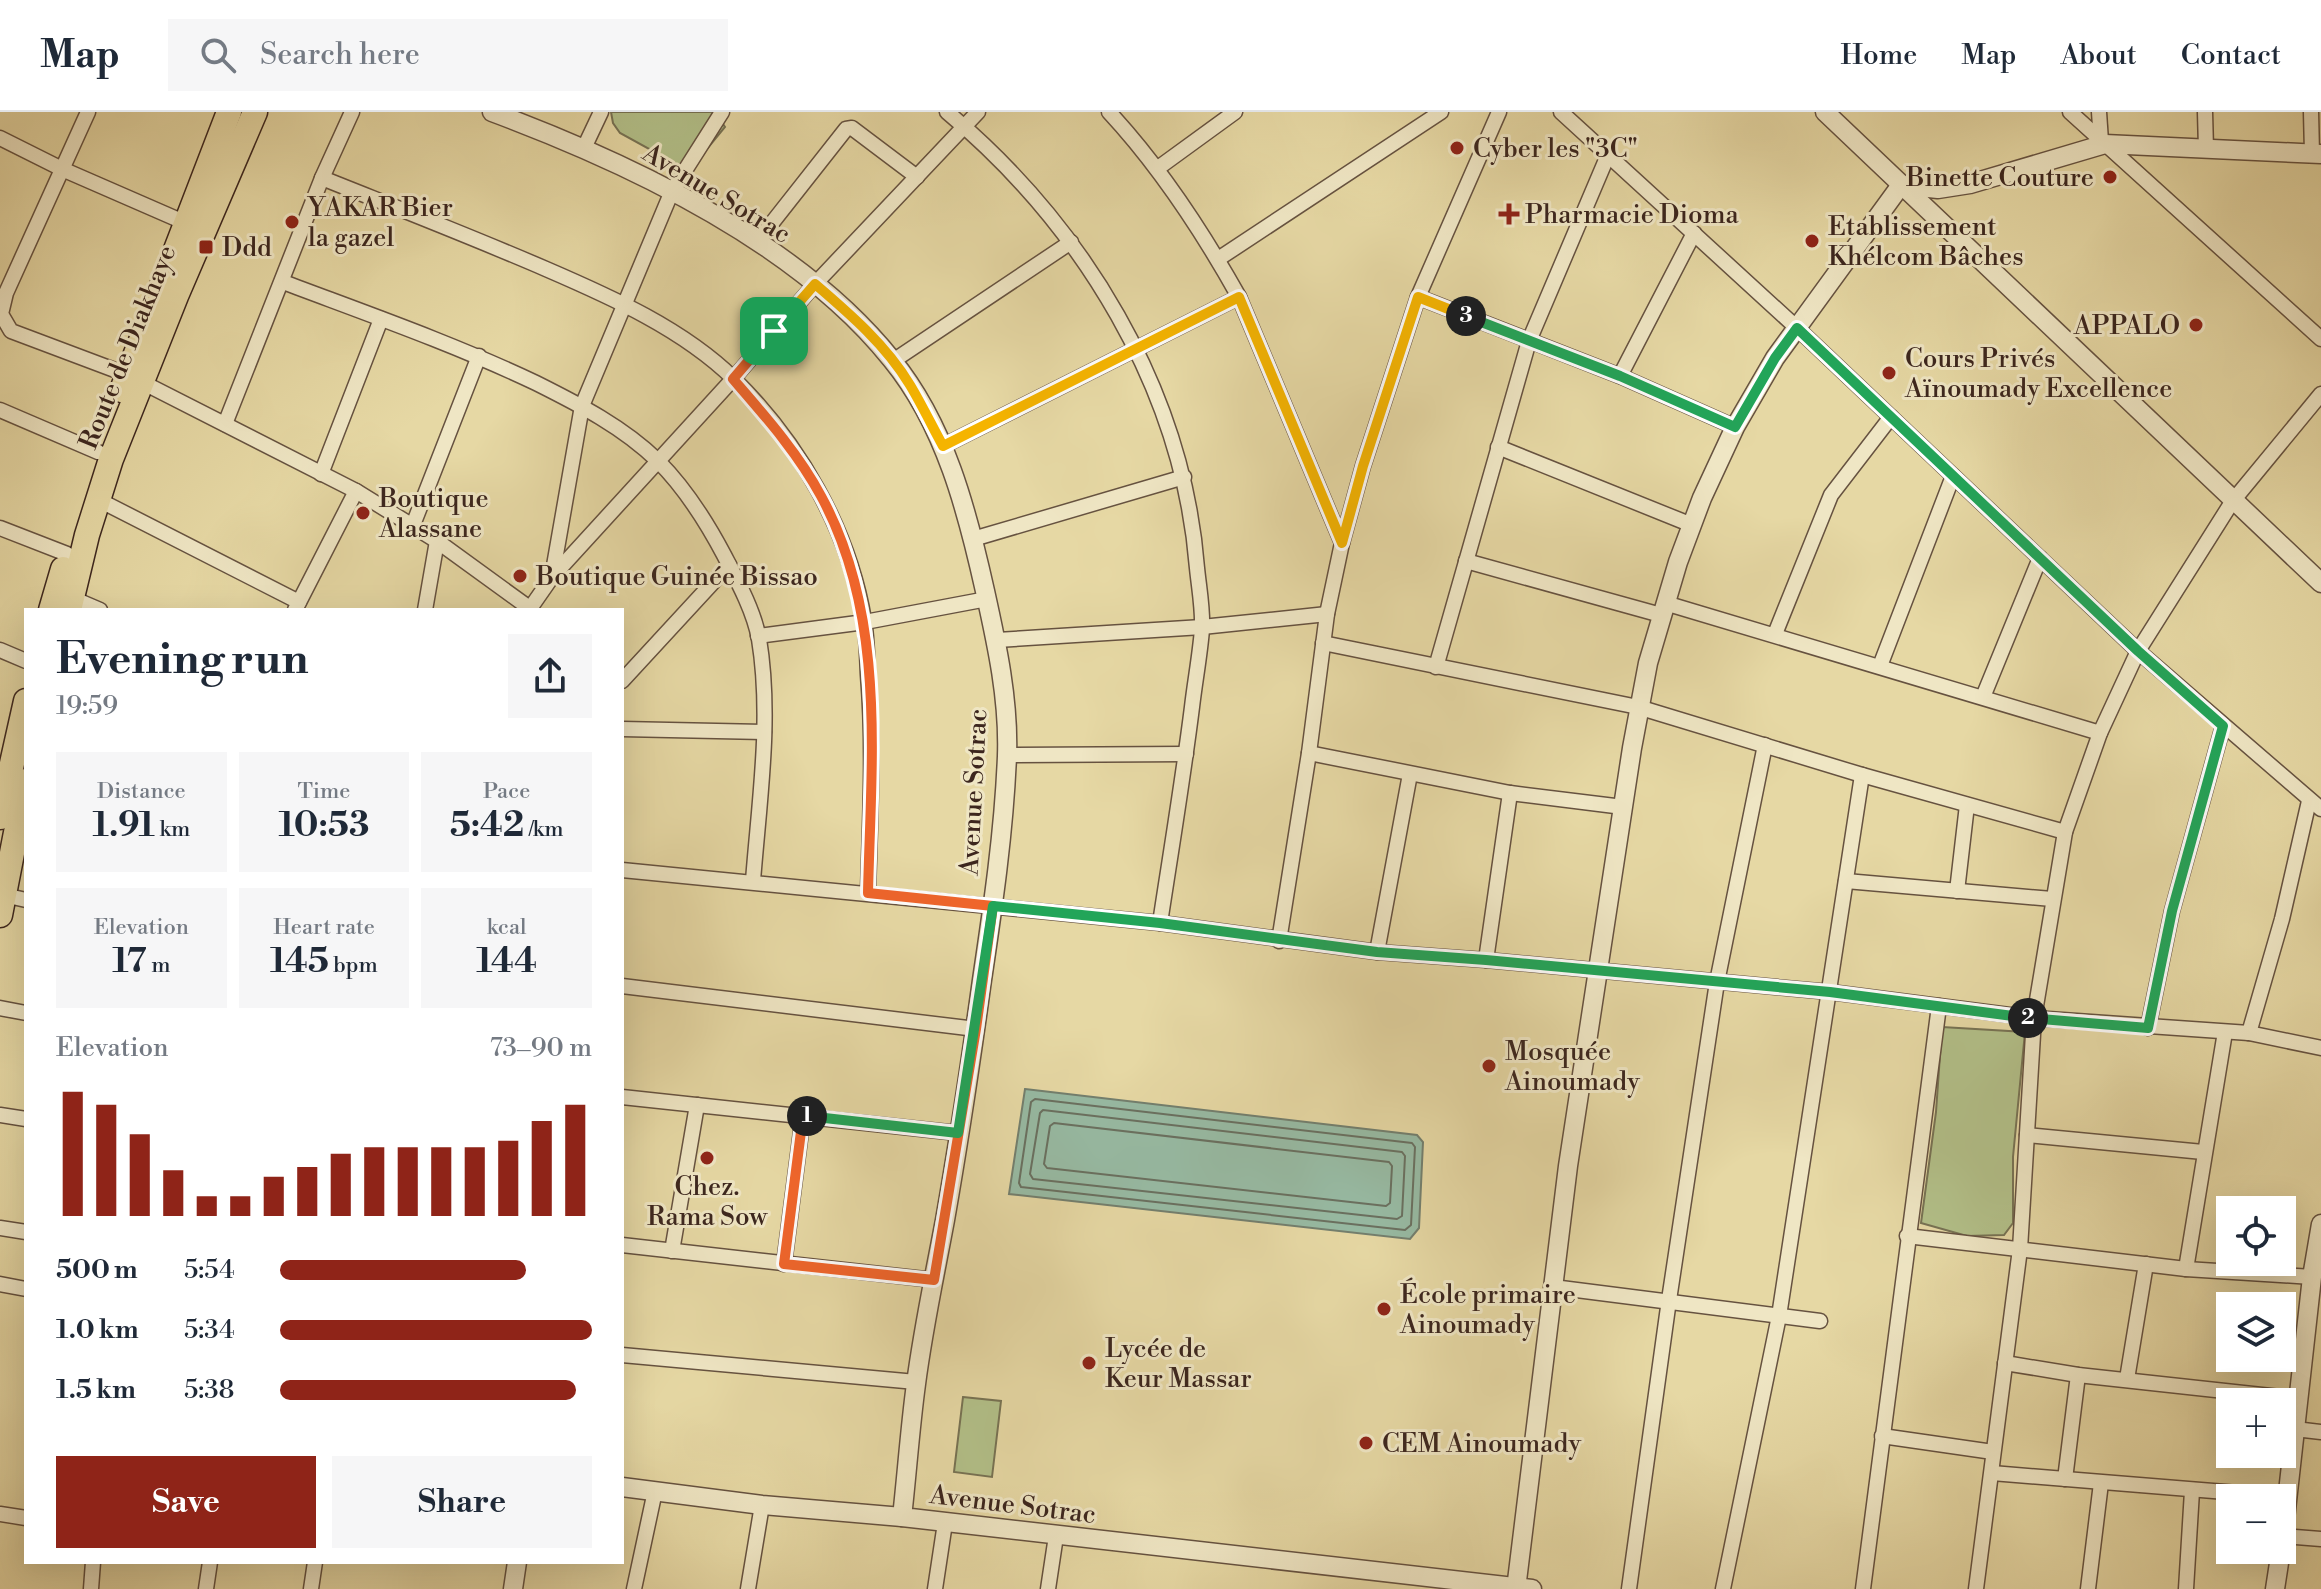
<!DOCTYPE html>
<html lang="en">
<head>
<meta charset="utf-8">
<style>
  :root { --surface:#fff; --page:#f6f6f7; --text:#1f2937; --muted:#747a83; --line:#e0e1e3; --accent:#8f2418 }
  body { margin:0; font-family:"Libre Bodoni",serif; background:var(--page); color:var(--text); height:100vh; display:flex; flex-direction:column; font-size:30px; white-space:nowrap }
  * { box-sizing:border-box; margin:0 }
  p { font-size:26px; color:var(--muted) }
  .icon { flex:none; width:44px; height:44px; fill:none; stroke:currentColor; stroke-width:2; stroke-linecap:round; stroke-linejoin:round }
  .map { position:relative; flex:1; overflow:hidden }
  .drawer { position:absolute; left:24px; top:496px; width:600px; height:956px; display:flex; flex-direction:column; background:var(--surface); border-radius:0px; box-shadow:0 8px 32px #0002 }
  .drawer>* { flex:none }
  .controls { position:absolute; left:2216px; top:1084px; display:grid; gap:16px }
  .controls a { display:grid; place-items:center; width:80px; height:80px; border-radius:0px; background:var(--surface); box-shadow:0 8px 32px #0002; font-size:40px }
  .pin { position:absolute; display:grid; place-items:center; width:68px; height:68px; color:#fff; margin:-34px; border-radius:16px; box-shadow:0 4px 12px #0006 }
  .km { position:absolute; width:40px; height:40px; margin:-20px; border-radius:50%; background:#222; color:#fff; font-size:22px; line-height:40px; text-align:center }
  .round { display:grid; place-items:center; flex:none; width:84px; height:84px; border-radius:0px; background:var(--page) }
  .overview { display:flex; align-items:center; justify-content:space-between; height:136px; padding:0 32px }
  h1 { font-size:44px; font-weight:800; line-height:60px }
  .stats { display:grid; grid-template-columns:repeat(3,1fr); gap:12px; height:136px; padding:8px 32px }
  .stats div { display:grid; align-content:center; border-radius:0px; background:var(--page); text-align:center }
  .stats b { font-size:34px; font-weight:800 }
  .stats small { font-size:22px; font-weight:400 }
  .stats p { font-size:22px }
  .chart { height:224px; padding:16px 32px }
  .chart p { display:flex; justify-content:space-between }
  .chart svg { width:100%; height:144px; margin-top:8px; stroke:var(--accent); stroke-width:6 }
  .cta { display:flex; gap:16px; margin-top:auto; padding:16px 32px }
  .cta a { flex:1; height:92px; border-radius:0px; background:var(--accent); color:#fff; font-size:32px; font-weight:800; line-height:92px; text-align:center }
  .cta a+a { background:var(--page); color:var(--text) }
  ul { padding:0 32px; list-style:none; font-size:26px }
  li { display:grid; grid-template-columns:128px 96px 1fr; align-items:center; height:60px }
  li i { height:20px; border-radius:10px; background:var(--accent) }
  header { display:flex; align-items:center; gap:48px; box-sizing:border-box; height:112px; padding:0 40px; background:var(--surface); border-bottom:2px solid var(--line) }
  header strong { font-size:38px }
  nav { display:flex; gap:44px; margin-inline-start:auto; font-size:28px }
  .search { width:560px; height:72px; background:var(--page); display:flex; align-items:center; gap:20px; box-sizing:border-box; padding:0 28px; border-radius:0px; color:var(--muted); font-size:30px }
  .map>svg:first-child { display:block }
</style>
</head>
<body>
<header>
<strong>Map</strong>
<div class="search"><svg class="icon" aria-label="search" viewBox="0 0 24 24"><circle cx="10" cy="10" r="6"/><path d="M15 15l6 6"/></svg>Search here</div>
<nav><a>Home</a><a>Map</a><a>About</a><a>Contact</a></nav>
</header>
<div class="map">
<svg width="2321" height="1477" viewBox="0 0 2321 1477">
  <rect width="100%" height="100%" fill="#e6d8a4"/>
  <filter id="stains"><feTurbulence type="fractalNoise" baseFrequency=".0025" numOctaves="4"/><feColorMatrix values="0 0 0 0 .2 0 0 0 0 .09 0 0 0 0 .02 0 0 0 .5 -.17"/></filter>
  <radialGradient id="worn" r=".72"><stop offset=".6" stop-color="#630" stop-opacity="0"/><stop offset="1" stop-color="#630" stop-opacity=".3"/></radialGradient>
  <g fill="#b2bf88" stroke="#777253" stroke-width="2">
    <polygon points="611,0 715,0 725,15 689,59 620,21 613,11"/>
    <polygon points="1942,915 2025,920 2013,1045 2013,1111 2004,1123 1967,1124 1921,1111 1936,1000"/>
    <polygon points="963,1285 1001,1289 992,1365 954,1360"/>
  </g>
  <polygon fill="#97baa3" stroke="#737f6e" stroke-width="2" points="1025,977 1417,1023 1423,1030 1419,1116 1410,1127 1009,1082"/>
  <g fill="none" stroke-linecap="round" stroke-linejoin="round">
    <g stroke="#6a7060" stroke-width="2">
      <polygon points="1035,987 1412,1031 1415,1035 1411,1113 1405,1118 1021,1075 1019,1071 1031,990"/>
      <polygon points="1043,998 1402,1040 1405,1044 1402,1104 1397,1107 1033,1067 1030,1062 1040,1001"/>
      <polygon points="1054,1011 1389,1050 1392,1054 1390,1091 1386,1094 1047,1056 1044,1052 1050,1014"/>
    </g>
    <g stroke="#665240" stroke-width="17">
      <g id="minor">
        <polyline points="88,0 6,181 1,202 11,219 128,263 356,379 437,429 532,498"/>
        <path d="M947,0c136,114 236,277 250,456 2,20 6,41 5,61 -2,26 -7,52 -10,78 -9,72 -21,144 -32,216"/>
        <path d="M1109,0c52,56 93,119 130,185l103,246"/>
        <polyline points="1561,0 1797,216 2138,539 2321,697"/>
        <polyline points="2070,0 2321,227"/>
        <polyline points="2099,0 2101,29"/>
        <polyline points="2205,0 2206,37"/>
        <polyline points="2311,0 2312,41"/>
        <polyline points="0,26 62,57 186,111"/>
        <polyline points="584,36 601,0"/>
        <polyline points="1158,56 1235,0"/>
        <path d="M322,66c75,30 150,59 224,91 65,28 137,60 188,110 65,64 115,151 130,241 3,18 3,37 4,55 6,73 2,145 0,218"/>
        <polyline points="757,130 846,17 852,16 917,65"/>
        <polyline points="1218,147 1441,0"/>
        <path d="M283,170c85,32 171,62 253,101 44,22 87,44 122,78 28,28 48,60 66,94 13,25 30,56 35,84 13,79 0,163 -6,242"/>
        <polyline points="1418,185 1620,264 1735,315"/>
        <polyline points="893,249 1071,130"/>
        <polyline points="1620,264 1694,121"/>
        <polyline points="0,298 98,340"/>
        <polyline points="225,312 322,66 352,0"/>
        <polyline points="943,334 1239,185"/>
        <polyline points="1498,335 1692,413"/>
        <polyline points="321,362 381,207"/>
        <polyline points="97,387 299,490"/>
        <polyline points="413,413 479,244"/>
        <polyline points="0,416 67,442"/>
        <polyline points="973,427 1184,365"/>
        <polyline points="1466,449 1661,503"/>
        <polyline points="552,465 582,294 672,79 722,0"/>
        <polyline points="72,486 100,498"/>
        <polyline points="1665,491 2100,621"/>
        <polyline points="295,498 356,379"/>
        <polyline points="425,498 437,429"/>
        <polyline points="529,498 552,465 733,267 815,172 978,0"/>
        <polyline points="1775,522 1831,383 1891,305"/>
        <polyline points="758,524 865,510 987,487"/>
        <polyline points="997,528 1202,515 1327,502"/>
        <polyline points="1323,531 1638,595 1862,663 2065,720"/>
        <polyline points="0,538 26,549"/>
        <polyline points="1880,554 1953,364"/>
        <polyline points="1436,555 1529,229 1608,43"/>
        <polyline points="622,569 729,453"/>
        <polyline points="1983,585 2040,446"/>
        <polyline points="622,617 764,620"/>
        <polyline points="1309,641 1510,681 1623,695"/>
        <polyline points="1007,643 1186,642"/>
        <polyline points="622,758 1160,811 1377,840 1486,848 1830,880 2034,906 2249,921 2321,936"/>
        <polyline points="1846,769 2052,787"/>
        <polyline points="1957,779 1967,693"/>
        <polyline points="4,783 26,788"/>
        <polyline points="1279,829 1309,641 1327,502 1342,431 1363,354 1418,185 1499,0"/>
        <polyline points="1377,840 1410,662"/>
        <polyline points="1486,848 1510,681"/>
        <polyline points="622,874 976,917"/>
        <polyline points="0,896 26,901"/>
        <polyline points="2148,916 2172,799 2223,614"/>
        <polyline points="2249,921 2282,807 2309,689"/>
        <polyline points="622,985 958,1021"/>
        <polyline points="0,1003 26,1007"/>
        <polyline points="2027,1023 2203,1040"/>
        <polyline points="0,1116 26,1120"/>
        <polyline points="1907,1124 2186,1157 2312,1165"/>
        <polyline points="622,1133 934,1168"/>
        <polyline points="672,1139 697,993"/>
        <polyline points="784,1152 803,1004"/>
        <polyline points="2186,1157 2225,920"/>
        <polyline points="0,1172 26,1177"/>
        <polyline points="1553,1175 1820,1209"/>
        <polyline points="622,1243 916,1270"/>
        <polyline points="2005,1251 2078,1263 2298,1287"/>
        <polyline points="2127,1267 2146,1152"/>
        <polyline points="2295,1317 2321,1320"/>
        <polyline points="1882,1324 1993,1340"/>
        <polyline points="1992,1361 2287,1385"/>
        <polyline points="2065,1367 2078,1263"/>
        <polyline points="0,1402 26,1406"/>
        <polyline points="2284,1424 2321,1427"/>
        <polyline points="91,1477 93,1450"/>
        <polyline points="206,1477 210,1450"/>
        <polyline points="311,1477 315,1450"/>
        <polyline points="634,1477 655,1379"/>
        <polyline points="748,1477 762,1393"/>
        <polyline points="935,1477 945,1411"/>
        <polyline points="1048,1477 1056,1424"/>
        <polyline points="1629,1477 1669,1188 1717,870 1765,633"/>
        <polyline points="1723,1477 1779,1204 1862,663"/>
        <polyline points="1863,1477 1939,894"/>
        <polyline points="1976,1477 2020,1137 2034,906 2065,720 2100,621 2138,539 2232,390 2321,282"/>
        <polyline points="2088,1477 2101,1371"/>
        <polyline points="2186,1477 2192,1379"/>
      </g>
    </g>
    <g stroke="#665240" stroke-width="21">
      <g id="tertiary">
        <path d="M492,0c137,51 307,131 400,248 53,65 75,150 93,231 12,54 24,109 22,165 -3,75 -14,150 -25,224 -11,80 -23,160 -37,240 -10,54 -22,109 -29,164 -6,44 -9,89 -14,133l630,72"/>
        <polyline points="1825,0 2321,471"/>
        <polyline points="1901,73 1938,77 1970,72 2105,32 2321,42"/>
        <polyline points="622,1375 762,1393 902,1405"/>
        <polyline points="2282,1434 2312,1165 2321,1112"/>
        <polyline points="513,1477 517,1450"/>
        <polyline points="1516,1477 1568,1054 1632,636 1648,551 1678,450 1702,386 1735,315 1775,246 1901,73"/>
        <polyline points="2275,1477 2281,1438"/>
      </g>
    </g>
    <g stroke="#3c261e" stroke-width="27">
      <g id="primary">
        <polyline points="122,278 229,0"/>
        <polyline points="51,498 63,457"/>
        <polyline points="69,498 87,423 111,347 176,184 255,0"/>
        <polyline points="0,705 26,589"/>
        <polyline points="0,803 26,669"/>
      </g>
    </g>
    <use href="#minor" stroke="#efe6c4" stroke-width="14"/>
    <use href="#tertiary" stroke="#efe6c4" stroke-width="18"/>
    <use href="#primary" stroke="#e6d8a4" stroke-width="24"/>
  </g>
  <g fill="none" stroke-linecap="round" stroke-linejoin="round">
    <g stroke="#fff" stroke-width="16">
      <path id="split-1" d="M774,219l-41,48c32,37 65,74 88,117 66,121 50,265 47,397l125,13 -17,123 -42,251 -150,-16 19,-148h4"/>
    </g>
    <g stroke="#fff" stroke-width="16">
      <polyline id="split-2" points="807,1004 958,1021 993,794 1160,811 1377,840 1486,848 1830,880 2028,906"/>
    </g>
    <g stroke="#fff" stroke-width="16">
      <polyline id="split-3" points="1466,204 1620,264 1735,315 1775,246 1797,216 2138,539 2223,614 2172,799 2148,916 2028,906"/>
    </g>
    <g stroke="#fff" stroke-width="16">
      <path id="split-4" d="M774,219l41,-47c35,30 71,61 95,101 12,20 22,41 33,61l296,-149 103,246 21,-77 55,-169 48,19"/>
    </g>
    <use href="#split-1" stroke="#f0652b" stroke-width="10"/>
    <use href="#split-2" stroke="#22a559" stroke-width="10"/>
    <use href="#split-3" stroke="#22a559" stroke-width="10"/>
    <use href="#split-4" stroke="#f5b400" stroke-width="10"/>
  </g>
  <g fill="#8f2418" stroke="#efe6c4" stroke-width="3">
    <circle cx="1457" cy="36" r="8"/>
    <circle cx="2110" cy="65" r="8"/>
    <path d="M1505 90h8v8h8v8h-8v8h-8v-8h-8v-8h8z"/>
    <circle cx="292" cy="110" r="8"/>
    <circle cx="1812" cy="129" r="8"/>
    <rect x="198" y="127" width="16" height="16" rx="4"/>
    <circle cx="2196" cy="213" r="8"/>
    <circle cx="1889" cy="261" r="8"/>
    <circle cx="363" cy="401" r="8"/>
    <circle cx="520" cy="464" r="8"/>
    <circle cx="1489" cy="954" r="8"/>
    <circle cx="707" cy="1046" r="8"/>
    <circle cx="1384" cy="1197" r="8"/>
    <circle cx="1089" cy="1251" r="8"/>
    <circle cx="1366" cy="1331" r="8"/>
  </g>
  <g text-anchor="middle" stroke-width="6" stroke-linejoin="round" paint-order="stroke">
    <g font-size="26" fill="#3c261e" stroke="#efe6c4" text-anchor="start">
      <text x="1473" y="45">Cyber les "3C"</text>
      <text x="2094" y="74" text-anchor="end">Binette Couture</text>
      <text x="308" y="104">YAKAR Bier<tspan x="308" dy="30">la gazel</tspan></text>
      <text x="1525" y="111">Pharmacie Dioma</text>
      <text x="1828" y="123">Etablissement<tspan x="1828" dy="30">Khélcom Bâches</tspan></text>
      <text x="222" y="144">Ddd</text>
      <text x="2180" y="222" text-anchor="end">APPALO</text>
      <text x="1905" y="255">Cours Privés<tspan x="1905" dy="30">Aïnoumady Excellence</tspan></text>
      <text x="379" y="395">Boutique<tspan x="379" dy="30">Alassane</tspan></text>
      <text x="536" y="473">Boutique Guinée Bissao</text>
      <text x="1505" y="948">Mosquée<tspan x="1505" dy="30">Ainoumady</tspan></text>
      <text x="707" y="1083" text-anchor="middle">Chez.<tspan x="707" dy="30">Rama Sow</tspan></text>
      <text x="1400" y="1191">École primaire<tspan x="1400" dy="30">Ainoumady</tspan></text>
      <text x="1105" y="1245">Lycée de<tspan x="1105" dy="30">Keur Massar</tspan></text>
      <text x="1382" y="1340">CEM Ainoumady</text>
    </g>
    <g font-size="26" fill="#3c261e" stroke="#efe6c4">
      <text transform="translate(717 81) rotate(31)" y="9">Avenue Sotrac</text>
      <text transform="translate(127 235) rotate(-68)" y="9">Route de Diakhaye</text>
      <text transform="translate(973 680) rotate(-87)" y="9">Avenue Sotrac</text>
      <text transform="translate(1013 1392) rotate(7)" y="9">Avenue Sotrac</text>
    </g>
  </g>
  <rect width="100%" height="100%" filter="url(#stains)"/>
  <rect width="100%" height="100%" fill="url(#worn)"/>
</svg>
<div class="controls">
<a><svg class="icon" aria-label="locate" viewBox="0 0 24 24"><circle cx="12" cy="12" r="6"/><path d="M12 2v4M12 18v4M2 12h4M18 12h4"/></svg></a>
<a><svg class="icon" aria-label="layers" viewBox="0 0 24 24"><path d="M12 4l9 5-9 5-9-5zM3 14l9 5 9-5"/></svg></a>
<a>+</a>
<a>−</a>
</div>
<div class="pin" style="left:774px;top:219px;background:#1e9e55"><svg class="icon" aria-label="arrive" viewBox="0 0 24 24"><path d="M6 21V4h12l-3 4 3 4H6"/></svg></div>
<b class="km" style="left:807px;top:1004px">1</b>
<b class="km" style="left:2028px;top:906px">2</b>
<b class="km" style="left:1466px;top:204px">3</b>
<section class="drawer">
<div class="overview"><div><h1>Evening run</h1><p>19:59</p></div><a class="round"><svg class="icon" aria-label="share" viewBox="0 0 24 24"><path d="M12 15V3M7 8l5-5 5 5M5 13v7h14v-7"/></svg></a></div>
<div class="stats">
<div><p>Distance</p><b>1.91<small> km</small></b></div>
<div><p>Time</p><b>10:53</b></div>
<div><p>Pace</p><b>5:42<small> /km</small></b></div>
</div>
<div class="stats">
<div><p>Elevation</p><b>17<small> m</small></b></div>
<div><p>Heart rate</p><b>145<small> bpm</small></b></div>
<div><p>kcal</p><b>144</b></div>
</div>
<div class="chart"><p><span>Elevation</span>73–90 m</p>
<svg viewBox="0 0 160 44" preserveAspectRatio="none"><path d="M5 44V6M15 44V10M25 44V19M35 44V30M45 44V38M55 44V38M65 44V32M75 44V29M85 44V25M95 44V23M105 44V23M115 44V23M125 44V23M135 44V21M145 44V15M155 44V10"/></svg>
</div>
<ul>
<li><b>500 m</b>5:54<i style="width:79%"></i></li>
<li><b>1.0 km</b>5:34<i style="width:100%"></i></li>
<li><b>1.5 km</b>5:38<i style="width:95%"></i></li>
</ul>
<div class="cta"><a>Save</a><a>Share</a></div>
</section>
</div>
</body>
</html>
